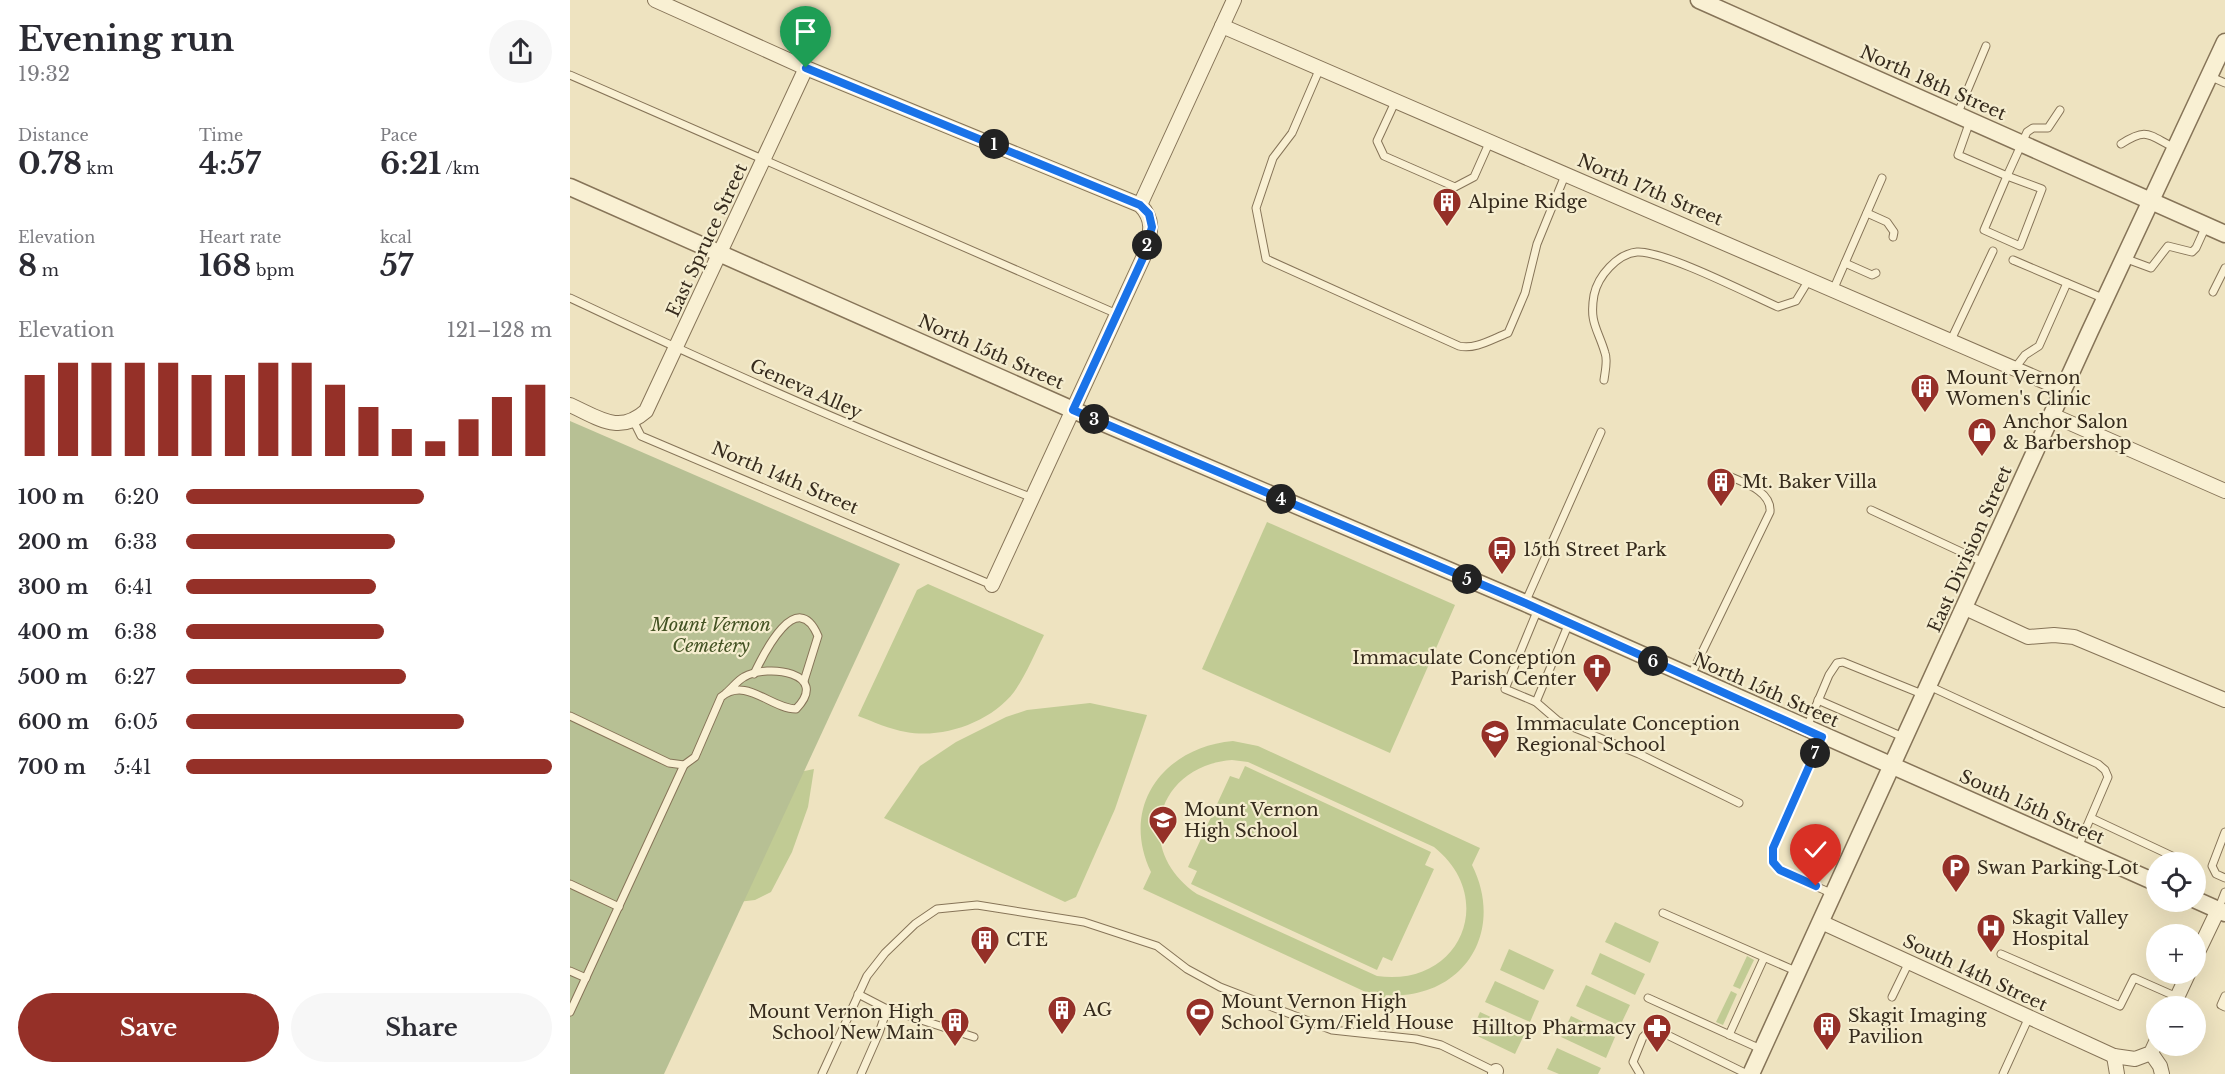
<!DOCTYPE html>
<html lang="en">
<head>
<meta charset="utf-8">
<style>
  :root { --surface:#fff; --page:#f7f7f7; --text:#2b2b33; --muted:#7c7c81; --accent:#953028 }
  body { margin:0; font-family:"Libre Baskerville",serif; background:var(--page); color:var(--text); height:100vh; display:flex; flex-direction:column; font-size:22px; white-space:nowrap }
  * { box-sizing:border-box; margin:0 }
  p { font-size:20px; color:var(--muted) }
  .icon { flex:none; width:33px; height:33px; fill:none; stroke:currentColor; stroke-width:2; stroke-linecap:round; stroke-linejoin:round }
  .map { position:relative; flex:1; overflow:hidden }
  .details { display:flex; flex-direction:column; background:var(--surface); width:570px }
  .details>* { flex:none }
  .controls { position:absolute; left:1576px; top:852px; display:grid; gap:12px }
  .controls a { display:grid; place-items:center; width:60px; height:60px; border-radius:50%; background:var(--surface); box-shadow:0 6px 24px #0002; font-size:30px }
  .pin { position:absolute; display:grid; place-items:center; width:51px; height:51px; color:#fff; margin:-62px -26px; border-radius:50% 50% 50% 0; rotate:-45deg; box-shadow:0 0 6px #0007 }
  .pin .icon { rotate:45deg }
  .km { position:absolute; width:30px; height:30px; margin:-15px; border-radius:50%; background:#222; color:#fff; font-size:16px; line-height:30px; text-align:center }
  .round { display:grid; place-items:center; flex:none; width:63px; height:63px; border-radius:32px; background:var(--page) }
  .summary { display:flex; align-items:center; justify-content:space-between; height:102px; padding:0 18px }
  h1 { font-size:33px; font-weight:700; line-height:45px }
  .metrics { display:grid; grid-template-columns:repeat(3,1fr); gap:9px; height:102px; padding:6px 18px }
  .metrics div { display:grid; align-content:center }
  .metrics b { font-size:30px; font-weight:700 }
  .metrics small { font-size:16px; font-weight:400 }
  .metrics p { font-size:16px }
  .chart { height:168px; padding:12px 18px }
  .chart p { display:flex; justify-content:space-between }
  .chart svg { width:100%; height:108px; margin-top:6px; stroke:var(--accent); stroke-width:6 }
  .button { display:flex; gap:12px; margin-top:auto; padding:12px 18px }
  .button a { flex:1; height:69px; border-radius:36px; background:var(--accent); color:#fff; font-size:24px; font-weight:700; line-height:69px; text-align:center }
  .button a+a { background:var(--page); color:var(--text) }
  ul { padding:0 18px; list-style:none; font-size:20px }
  li { display:grid; grid-template-columns:96px 72px 1fr; align-items:center; height:45px }
  li i { height:15px; border-radius:8px; background:var(--accent) }
  main { display:flex; flex:1; min-height:0 }
  .map>svg:first-child { display:block }
</style>
</head>
<body>
<main>
<section class="details">
<div class="summary"><div><h1>Evening run</h1><p>19:32</p></div><a class="round"><svg class="icon" aria-label="share" viewBox="0 0 24 24"><path d="M12 15V3M7 8l5-5 5 5M5 13v7h14v-7"/></svg></a></div>
<div class="metrics">
<div><p>Distance</p><b>0.78<small> km</small></b></div>
<div><p>Time</p><b>4:57</b></div>
<div><p>Pace</p><b>6:21<small> /km</small></b></div>
</div>
<div class="metrics">
<div><p>Elevation</p><b>8<small> m</small></b></div>
<div><p>Heart rate</p><b>168<small> bpm</small></b></div>
<div><p>kcal</p><b>57</b></div>
</div>
<div class="chart"><p><span>Elevation</span>121–128 m</p>
<svg viewBox="0 0 160 44" preserveAspectRatio="none"><path d="M5 44V11M15 44V6M25 44V6M35 44V6M45 44V6M55 44V11M65 44V11M75 44V6M85 44V6M95 44V15M105 44V24M115 44V33M125 44V38M135 44V29M145 44V20M155 44V15"/></svg>
</div>
<ul>
<li><b>100 m</b>6:20<i style="width:65%"></i></li>
<li><b>200 m</b>6:33<i style="width:57%"></i></li>
<li><b>300 m</b>6:41<i style="width:52%"></i></li>
<li><b>400 m</b>6:38<i style="width:54%"></i></li>
<li><b>500 m</b>6:27<i style="width:60%"></i></li>
<li><b>600 m</b>6:05<i style="width:76%"></i></li>
<li><b>700 m</b>5:41<i style="width:100%"></i></li>
</ul>
<div class="button"><a>Save</a><a>Share</a></div>
</section>
<div class="map">
<svg width="1655" height="1074" viewBox="0 0 1655 1074">
  <rect width="100%" height="100%" fill="#eee3c0"/>
  <g fill="#c1cb94" fill-rule="evenodd">
    <polygon points="697,522 885,605 820,753 632,669"/>
    <path d="M358,584l116,51c-9,18 -18,40 -30,57 -23,30 -71,47 -108,40 -17,-3 -32,-10 -48,-16l59,-126z"/>
    <polygon points="520,703 577,715 545,809 506,897 495,902 314,818 350,766 386,742 436,717 457,710"/>
    <path d="M663,741l25,5 222,102 -8,17c34,68 -10,135 -86,130l-3,5 -240,-111 8,-17c-32,-67 14,-125 82,-131zM662,760l16,2 186,85c65,52 25,141 -57,129l-180,-82c-64,-43 -42,-128 35,-134z"/>
    <polygon points="675,766 861,852 855,865 864,869 822,961 813,957 807,970 621,884 627,871 618,867 660,776 669,779"/>
    <polygon points="244,769 238,807 222,852 201,892 185,900 168,902 225,773"/>
    <polygon points="1045,922 1089,942 1080,963 1035,942"/>
    <polygon points="939,949 984,970 974,990 930,970"/>
    <polygon points="1030,953 1075,974 1065,995 1021,974"/>
    <polygon points="1177,956 1184,960 1170,989 1163,986"/>
    <polygon points="925,981 969,1001 960,1022 915,1002"/>
    <polygon points="1016,985 1060,1005 1050,1026 1006,1006"/>
    <polygon points="1161,991 1167,994 1153,1025 1146,1022"/>
    <polygon points="910,1012 955,1033 945,1054 901,1033"/>
    <polygon points="1001,1016 1045,1037 1036,1058 991,1037"/>
    <polygon points="987,1048 1031,1068 1028,1074 989,1074 977,1069"/>
  </g>
  <polygon fill="#b7c094" points="0,421 330,564 94,1074 0,1074"/>
  <g fill="none" stroke-linecap="round" stroke-linejoin="round">
    <g stroke="#867458" stroke-width="9">
      <g id="service">
        <path d="M750,68l-28,65 -19,25 -17,50 10,51 193,87c16,4 33,-7 49,-13l17,-40 12,-49 29,-71"/>
        <polyline points="0,75 547,314"/>
        <polyline points="1639,76 1655,83"/>
        <polyline points="826,100 807,141 814,156 885,187 904,177 920,141"/>
        <polyline points="1387,115 1416,46"/>
        <polyline points="1400,121 1388,155 1437,176 1457,132 1463,128 1478,128 1490,110"/>
        <path d="M1551,144c27,-17 27,-9 54,4"/>
        <polygon points="1437,176 1472,189 1450,246 1414,230"/>
        <polyline points="1297,213 1317,222 1324,232 1323,237"/>
        <polyline points="1554,258 1581,268 1598,246 1622,252 1626,248 1636,226"/>
        <polyline points="1443,260 1497,283"/>
        <polyline points="1275,263 1302,275 1306,273"/>
        <polyline points="1264,288 1312,178"/>
        <polyline points="1643,292 1655,268"/>
        <path d="M0,298c152,72 306,140 463,200"/>
        <polyline points="1381,340 1423,251"/>
        <polyline points="1445,368 1455,355 1469,346 1497,283 1535,299"/>
        <path d="M1034,380c1,-8 4,-20 1,-27 -7,-24 -16,-30 -11,-58 4,-19 23,-41 43,-43 26,-2 114,43 141,55l18,-6 14,-23"/>
        <polyline points="64,422 71,436 422,585"/>
        <polyline points="1301,510 1413,562"/>
        <polyline points="955,603 1031,432"/>
        <polyline points="968,609 935,689 966,702 999,623"/>
        <path d="M184,674c10,-21 43,-88 64,-38l-14,45"/>
        <path d="M1121,675l79,-163c2,-23 -32,-31 -48,-39"/>
        <polyline points="1359,686 1528,764 1535,770 1538,777 1508,847"/>
        <polyline points="1248,700 1333,737"/>
        <polyline points="966,702 988,721 1069,754 1169,803"/>
        <polyline points="0,716 99,763 114,765 0,1012"/>
        <polyline points="1237,727 1259,675 1267,663 1273,662 1352,694"/>
        <polyline points="1252,737 1203,848 1203,862 1210,870 1263,894"/>
        <path d="M114,765l11,-8 26,-60c25,-21 50,12 75,12 35,-36 -28,-46 -52,-32 -6,3 -12,11 -18,16"/>
        <polyline points="1521,818 1602,856 1604,862"/>
        <polyline points="1655,832 1642,866 1646,874 1655,878"/>
        <polyline points="0,884 49,907"/>
        <polyline points="1648,910 1655,892"/>
        <polyline points="1093,913 1228,972"/>
        <polyline points="1431,954 1550,1006 1564,978 1607,997"/>
        <polyline points="0,971 16,978"/>
        <polyline points="288,994 317,1009 404,1037"/>
        <polyline points="1655,996 1651,1005 1655,1007"/>
        <polyline points="1322,997 1339,962"/>
        <polyline points="1078,998 1193,1050"/>
        <polyline points="1159,1035 1194,958"/>
        <polyline points="252,1074 297,976 315,953 345,924 367,909 407,905 514,922 587,946 617,969 650,987 762,1030 846,1039 871,1045 926,1072"/>
        <polyline points="291,1074 309,1033 317,1009"/>
        <polyline points="1070,1074 1063,1062 1073,1037 1080,1030 1085,1029 1177,1074"/>
        <polyline points="1433,1074 1459,1017"/>
      </g>
    </g>
    <g stroke="#867458" stroke-width="16">
      <g id="minor">
        <path d="M85,0l151,68 334,137c17,17 9,32 3,53l-151,327"/>
        <polyline points="652,26 1494,390"/>
        <polyline points="570,205 664,0"/>
        <path d="M0,405c29,13 49,30 76,6l160,-343"/>
        <polyline points="1482,415 1655,491"/>
        <polyline points="1395,608 1458,637 1484,635 1504,637 1655,700"/>
        <polyline points="1251,922 1544,1056 1565,1059 1581,1053 1587,1040"/>
        <polyline points="1626,956 1648,910"/>
        <polyline points="1603,1006 1618,974"/>
        <polyline points="1581,1053 1590,1066 1592,1074"/>
        <polyline points="1544,1056 1547,1074"/>
        <polyline points="925,1074 926,1071"/>
      </g>
    </g>
    <g stroke="#867458" stroke-width="19">
      <g id="tertiary">
        <polyline points="1129,0 1655,234"/>
        <polyline points="0,187 503,410 955,603 1587,883"/>
        <polyline points="1626,900 1655,913"/>
        <polyline points="1181,1074 1520,331 1655,42"/>
      </g>
    </g>
    <use href="#service" stroke="#f9f0d3" stroke-width="7"/>
    <use href="#minor" stroke="#f9f0d3" stroke-width="14"/>
    <use href="#tertiary" stroke="#f9f0d3" stroke-width="16"/>
  </g>
  <g fill="none" stroke-linecap="round" stroke-linejoin="round">
    <g stroke="#fff" stroke-width="12">
      <polyline id="route" points="236,68 570,205 579,214 582,227 573,258 503,410 955,603 1252,737 1203,848 1203,862 1210,870 1246,886"/>
    </g>
    <use href="#route" stroke="#1a73e8" stroke-width="8"/>
  </g>
  <defs>
    <g id="building-pin" transform="scale(1.5)"><path d="M0 17L-7.5 6A9.5 9.5 0 1 1 7.5 6Z" fill="#953028" stroke="#f5edcf"/><path d="M-4-6H4V6H1V3H-1V6H-4ZM-2.5-4.3h1.7v1.8h-1.7ZM.8-4.3h1.7v1.8H.8ZM-2.5-1h1.7V.8h-1.7ZM.8-1h1.7V.8H.8Z" fill="#fff"/></g>
    <g id="shop-pin" transform="scale(1.5)"><path d="M0 17L-7.5 6A9.5 9.5 0 1 1 7.5 6Z" fill="#953028" stroke="#f5edcf"/><path d="M-5-2.5h2.3a2.7 3.5 0 0 1 5.4 0H5L5.5 6h-11ZM-1.5-2.5h3a1.5 2.3 0 0 0-3 0Z" fill="#fff"/></g>
    <g id="bus-pin" transform="scale(1.5)"><path d="M0 17L-7.5 6A9.5 9.5 0 1 1 7.5 6Z" fill="#953028" stroke="#f5edcf"/><path d="M-5-6H5V4H4V6H2V4H-2V6H-4V4H-5ZM-3.5-4V0h7V-4ZM-3.5 1.2v1.5H-2V1.2ZM2 1.2v1.5H3.5V1.2Z" fill="#fff"/></g>
    <g id="church-pin" transform="scale(1.5)"><path d="M0 17L-7.5 6A9.5 9.5 0 1 1 7.5 6Z" fill="#953028" stroke="#f5edcf"/><path d="M-1.2-6h2.4v3.5h3.3v2.4h-3.3V6h-2.4V-.1h-3.3v-2.4h3.3Z" fill="#fff"/></g>
    <g id="school-pin" transform="scale(1.5)"><path d="M0 17L-7.5 6A9.5 9.5 0 1 1 7.5 6Z" fill="#953028" stroke="#f5edcf"/><path d="M0-5L7-2L0 1L-7-2ZM-4 1L0 2.5L4 1V4Q0 6-4 4Z" fill="#fff"/></g>
    <g id="parking-pin" transform="scale(1.5)"><path d="M0 17L-7.5 6A9.5 9.5 0 1 1 7.5 6Z" fill="#953028" stroke="#f5edcf"/><path d="M-3.5-5.5H1a3.5 3.5 0 0 1 0 7H-1V5.5H-3.5ZM-1-3.4V-.6H.8a1.4 1.4 0 0 0 0-2.8Z" fill="#fff"/></g>
    <g id="hospital-pin" transform="scale(1.5)"><path d="M0 17L-7.5 6A9.5 9.5 0 1 1 7.5 6Z" fill="#953028" stroke="#f5edcf"/><path d="M-5-5h3v3.5h4V-5h3V5h-3V1.5h-4V5h-3Z" fill="#fff"/></g>
    <g id="stadium-pin" transform="scale(1.5)"><path d="M0 17L-7.5 6A9.5 9.5 0 1 1 7.5 6Z" fill="#953028" stroke="#f5edcf"/><path d="M0-5a6.5 5 0 1 0 0 10a6.5 5 0 1 0 0-10ZM-3.5-1.8h7v3.6h-7Z" fill="#fff"/></g>
    <g id="pharmacy-pin" transform="scale(1.5)"><path d="M0 17L-7.5 6A9.5 9.5 0 1 1 7.5 6Z" fill="#953028" stroke="#f5edcf"/><path d="M-2-6h4v4h4v4h-4v4h-4v-4h-4v-4h4Z" fill="#fff"/></g>
  </defs>
  <g fill-rule="evenodd">
    <use href="#building-pin" x="877" y="202"/>
    <use href="#building-pin" x="1355" y="388"/>
    <use href="#shop-pin" x="1412" y="432"/>
    <use href="#building-pin" x="1151" y="482"/>
    <use href="#bus-pin" x="932" y="550"/>
    <use href="#church-pin" x="1027" y="668"/>
    <use href="#school-pin" x="925" y="734"/>
    <use href="#school-pin" x="593" y="820"/>
    <use href="#parking-pin" x="1386" y="868"/>
    <use href="#hospital-pin" x="1421" y="928"/>
    <use href="#building-pin" x="415" y="940"/>
    <use href="#building-pin" x="492" y="1010"/>
    <use href="#stadium-pin" x="630" y="1012"/>
    <use href="#building-pin" x="385" y="1022"/>
    <use href="#building-pin" x="1257" y="1026"/>
    <use href="#pharmacy-pin" x="1087" y="1028"/>
  </g>
  <g text-anchor="middle" stroke-width="4.5" stroke-linejoin="round" paint-order="stroke">
    <g font-size="18" fill="#362b1d" stroke="#f5edcf">
      <text transform="translate(1363 83) rotate(24)" y="6">North 18th Street</text>
      <text transform="translate(1080 190) rotate(23)" y="6">North 17th Street</text>
      <text transform="translate(137 240) rotate(-65)" y="6">East Spruce Street</text>
      <text transform="translate(421 352) rotate(24)" y="6">North 15th Street</text>
      <text transform="translate(236 389) rotate(24)" y="6">Geneva Alley</text>
      <text transform="translate(215 478) rotate(23)" y="6">North 14th Street</text>
      <text transform="translate(1400 549) rotate(-66)" y="6">East Division Street</text>
      <text transform="translate(1196 690) rotate(24)" y="6">North 15th Street</text>
      <text transform="translate(1462 807) rotate(24)" y="6">South 15th Street</text>
      <text transform="translate(1405 973) rotate(25)" y="6">South 14th Street</text>
    </g>
    <g font-size="18" fill="#362b1d" stroke="#f5edcf" text-anchor="start">
      <text x="898" y="208">Alpine Ridge</text>
      <text x="1376" y="384">Mount Vernon<tspan x="1376" dy="21">Women's Clinic</tspan></text>
      <text x="1433" y="428">Anchor Salon<tspan x="1433" dy="21">&amp; Barbershop</tspan></text>
      <text x="1172" y="488">Mt. Baker Villa</text>
      <text x="953" y="556">15th Street Park</text>
      <text x="1006" y="664" text-anchor="end">Immaculate Conception<tspan x="1006" dy="21">Parish Center</tspan></text>
      <text x="946" y="730">Immaculate Conception<tspan x="946" dy="21">Regional School</tspan></text>
      <text x="614" y="816">Mount Vernon<tspan x="614" dy="21">High School</tspan></text>
      <text x="1407" y="874">Swan Parking Lot</text>
      <text x="1442" y="924">Skagit Valley<tspan x="1442" dy="21">Hospital</tspan></text>
      <text x="436" y="946">CTE</text>
      <text x="651" y="1008">Mount Vernon High<tspan x="651" dy="21">School Gym/Field House</tspan></text>
      <text x="513" y="1016">AG</text>
      <text x="364" y="1018" text-anchor="end">Mount Vernon High<tspan x="364" dy="21">School New Main</tspan></text>
      <text x="1278" y="1022">Skagit Imaging<tspan x="1278" dy="21">Pavilion</tspan></text>
      <text x="1066" y="1034" text-anchor="end">Hilltop Pharmacy</text>
    </g>
    <g font-size="18" font-style="italic" fill="#435223" stroke="#f5edcf">
      <text x="141" y="631">Mount Vernon<tspan x="141" dy="21">Cemetery</tspan></text>
    </g>
  </g>
</svg>
<div class="controls">
<a><svg class="icon" aria-label="locate" viewBox="0 0 24 24"><circle cx="12" cy="12" r="6"/><path d="M12 2v4M12 18v4M2 12h4M18 12h4"/></svg></a>
<a>+</a>
<a>−</a>
</div>
<div class="pin" style="left:236px;top:68px;background:#1e9e55"><svg class="icon" aria-label="arrive" viewBox="0 0 24 24"><path d="M6 21V4h12l-3 4 3 4H6"/></svg></div>
<div class="pin" style="left:1246px;top:886px;background:#d93025"><svg class="icon" aria-label="check" viewBox="0 0 24 24"><path d="M5 12l5 5 9-10"/></svg></div>
<b class="km" style="left:424px;top:144px">1</b>
<b class="km" style="left:577px;top:245px">2</b>
<b class="km" style="left:524px;top:419px">3</b>
<b class="km" style="left:711px;top:499px">4</b>
<b class="km" style="left:897px;top:579px">5</b>
<b class="km" style="left:1083px;top:661px">6</b>
<b class="km" style="left:1245px;top:753px">7</b>
</div>
</main>
</body>
</html>
